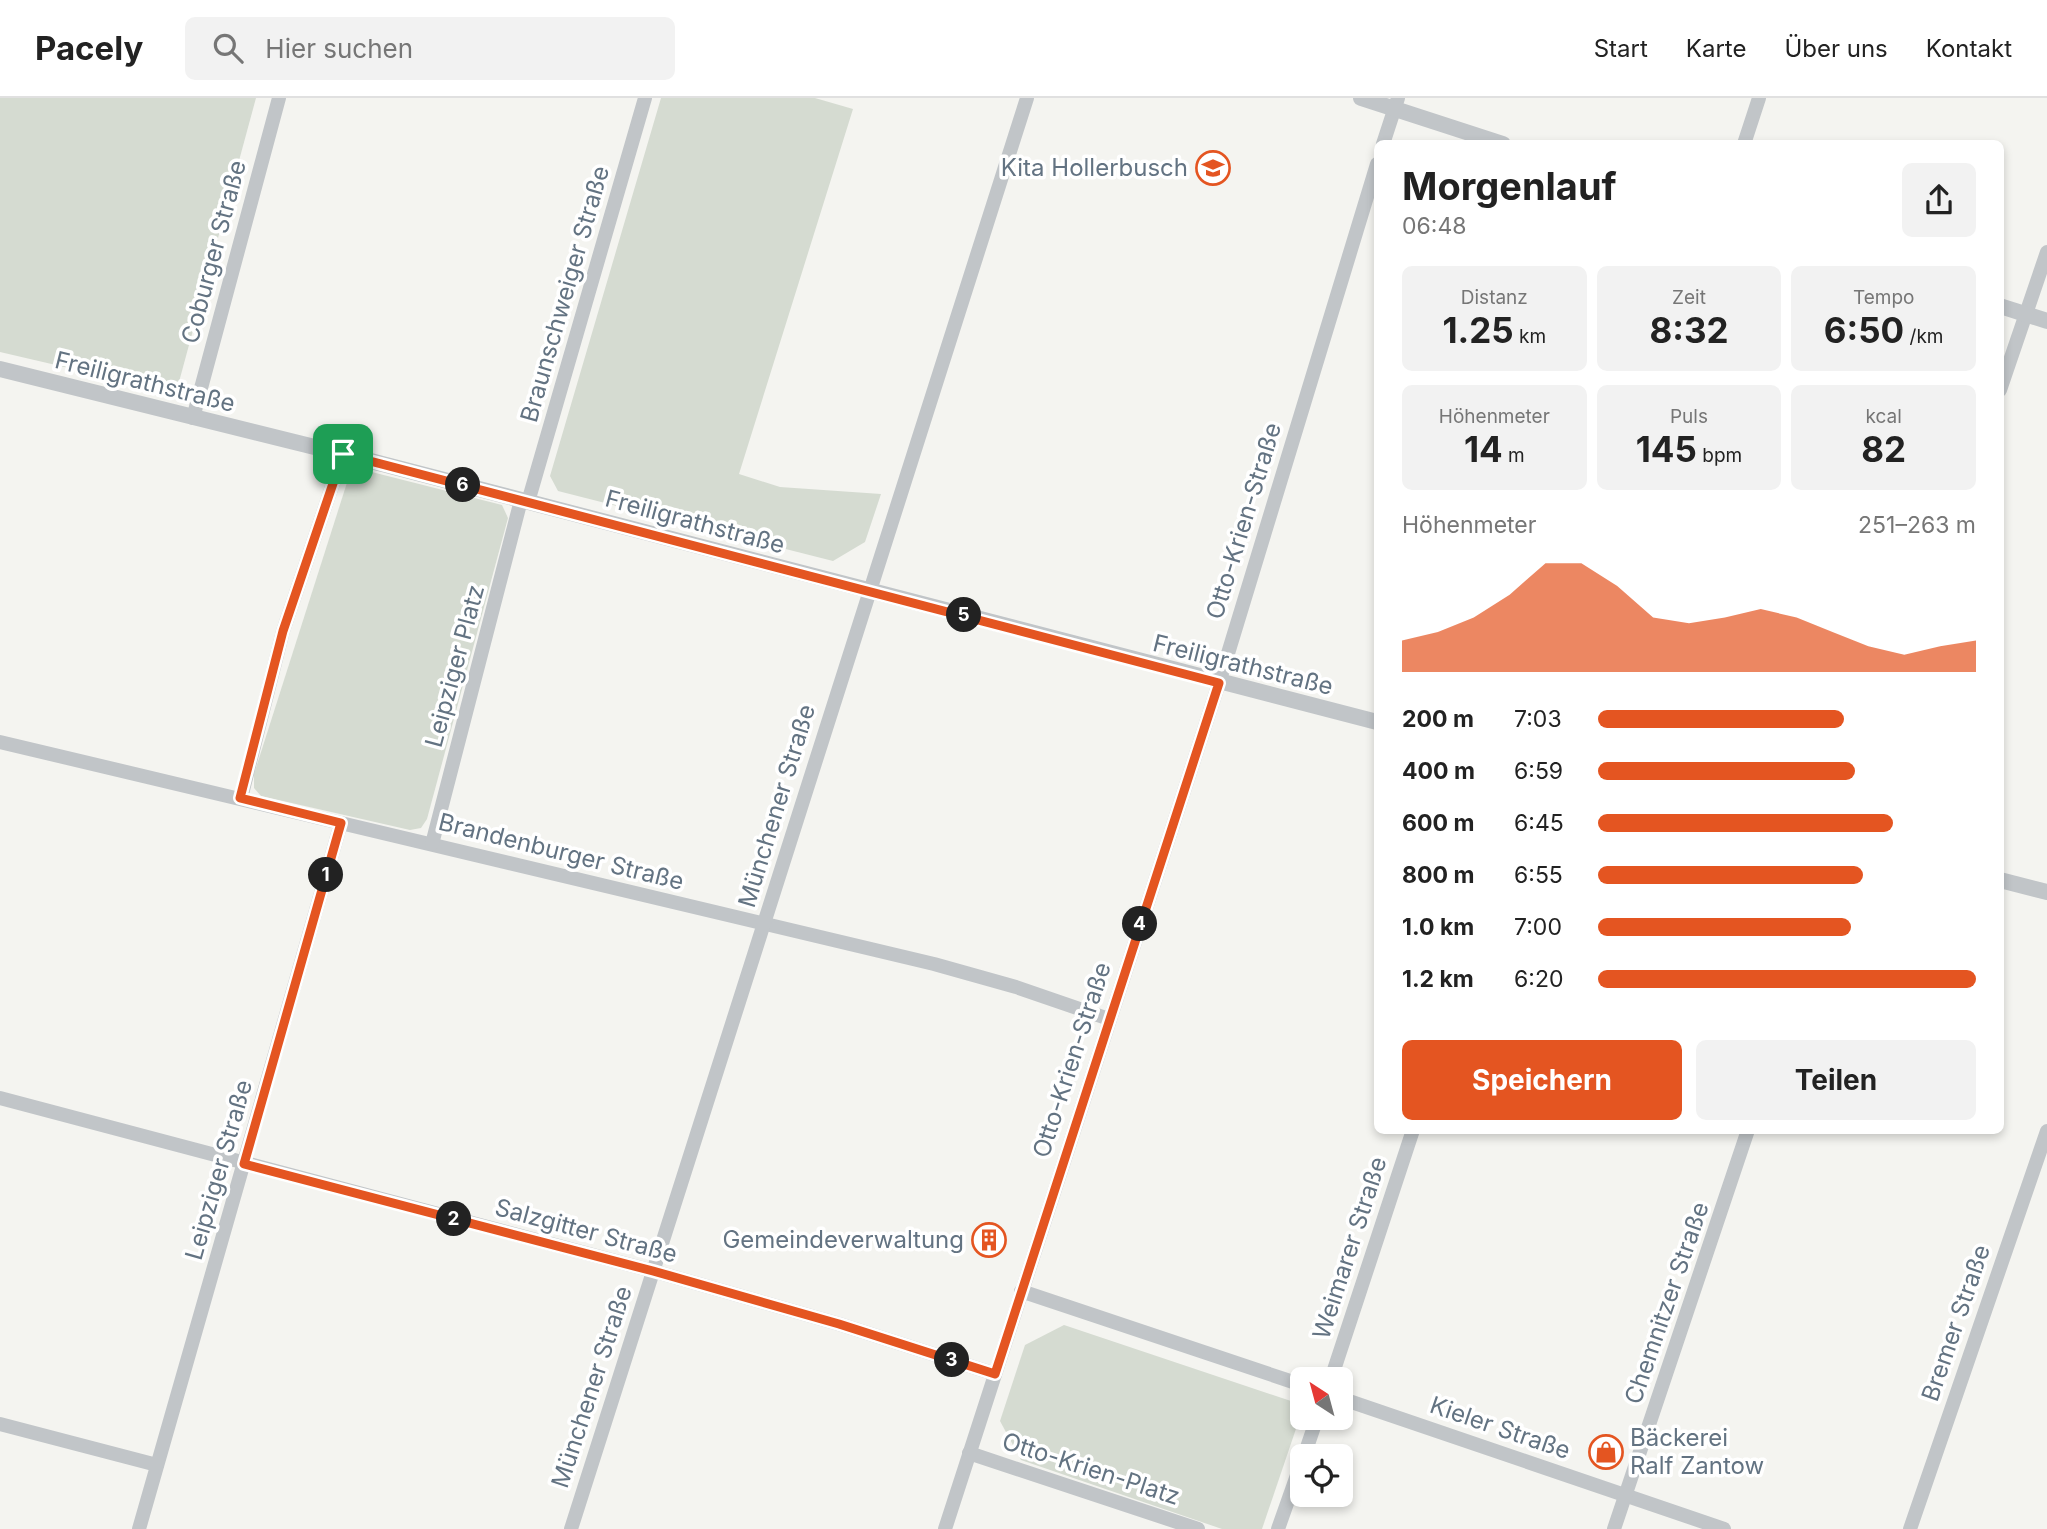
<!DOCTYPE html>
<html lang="de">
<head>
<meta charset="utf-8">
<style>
  :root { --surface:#fff; --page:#f2f2f2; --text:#222; --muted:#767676; --line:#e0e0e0; --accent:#e45521 }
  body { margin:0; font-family:Inter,sans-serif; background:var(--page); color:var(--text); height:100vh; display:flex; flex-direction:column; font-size:26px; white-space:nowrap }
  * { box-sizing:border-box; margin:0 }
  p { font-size:23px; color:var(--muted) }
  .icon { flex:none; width:38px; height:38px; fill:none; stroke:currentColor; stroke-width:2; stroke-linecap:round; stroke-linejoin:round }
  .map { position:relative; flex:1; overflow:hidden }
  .drawer { position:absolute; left:1374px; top:42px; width:630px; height:994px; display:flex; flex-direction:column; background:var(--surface); border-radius:10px; box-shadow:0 4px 10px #0003 }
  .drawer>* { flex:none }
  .needle { width:46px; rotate:324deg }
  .fabs { position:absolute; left:1290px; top:1269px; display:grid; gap:14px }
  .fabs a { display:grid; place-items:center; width:63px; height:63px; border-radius:10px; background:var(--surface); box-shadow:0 4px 10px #0003; font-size:35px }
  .pin { position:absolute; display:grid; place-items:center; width:60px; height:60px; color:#fff; margin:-30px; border-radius:14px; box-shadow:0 4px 10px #0006 }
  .km { position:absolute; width:35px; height:35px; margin:-18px; border-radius:50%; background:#222; color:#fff; font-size:19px; line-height:35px; text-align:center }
  .round { display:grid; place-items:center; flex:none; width:74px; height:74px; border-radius:10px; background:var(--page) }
  .summary { display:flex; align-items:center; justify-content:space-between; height:119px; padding:0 28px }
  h1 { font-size:38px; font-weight:700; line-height:52px }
  .metrics { display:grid; grid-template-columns:repeat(3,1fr); gap:10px; height:119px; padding:7px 28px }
  .metrics div { display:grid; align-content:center; border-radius:10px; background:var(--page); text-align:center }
  .metrics b { font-size:35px; font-weight:700 }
  .metrics small { font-size:19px; font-weight:400 }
  .metrics p { font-size:19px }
  .chart { height:196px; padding:14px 28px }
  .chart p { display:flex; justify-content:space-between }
  .chart svg { width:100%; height:126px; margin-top:7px; fill:var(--accent); opacity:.7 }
  .button { display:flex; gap:14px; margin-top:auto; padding:14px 28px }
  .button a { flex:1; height:80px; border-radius:10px; background:var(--accent); color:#fff; font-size:28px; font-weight:700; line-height:80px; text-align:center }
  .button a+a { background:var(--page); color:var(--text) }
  ul { padding:0 28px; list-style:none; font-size:23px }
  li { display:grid; grid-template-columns:112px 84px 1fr; align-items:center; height:52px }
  li i { height:18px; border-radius:9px; background:var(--accent) }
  header { display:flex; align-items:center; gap:42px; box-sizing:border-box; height:98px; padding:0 35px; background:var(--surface); border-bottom:2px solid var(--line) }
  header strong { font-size:33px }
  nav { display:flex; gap:38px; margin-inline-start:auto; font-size:24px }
  .search { width:490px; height:63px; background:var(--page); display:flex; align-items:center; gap:18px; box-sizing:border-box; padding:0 24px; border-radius:10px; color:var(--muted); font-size:26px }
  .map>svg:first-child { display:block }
</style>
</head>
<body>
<header>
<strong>Pacely</strong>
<div class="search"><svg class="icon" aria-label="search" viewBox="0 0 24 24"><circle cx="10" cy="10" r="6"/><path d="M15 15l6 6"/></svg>Hier suchen</div>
<nav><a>Start</a><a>Karte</a><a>Über uns</a><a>Kontakt</a></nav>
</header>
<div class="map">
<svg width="2047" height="1431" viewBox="0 0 2047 1431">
  <rect width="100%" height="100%" fill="#f4f4f0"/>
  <g fill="#d5dbd1">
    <polygon points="0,0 256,0 176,295 0,254"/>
    <polygon points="661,0 815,0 853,11 739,376 780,389 881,396 865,444 833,463 558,393 550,378"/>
    <polygon points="352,369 502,407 508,420 427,721 421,730 410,732 261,698 254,690 254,676"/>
    <polygon points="1064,1227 1291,1303 1300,1319 1262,1431 1222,1431 1021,1362 1000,1323 1025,1247"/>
  </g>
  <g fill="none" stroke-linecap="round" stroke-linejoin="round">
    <g stroke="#c1c5c8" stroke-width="14">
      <polyline points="1383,46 1398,0"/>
      <polyline points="1744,46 1759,0"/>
      <polyline points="2000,292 2047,154"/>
      <polyline points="193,320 279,0"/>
      <polyline points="528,404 645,0"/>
      <polyline points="0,644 934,866 1016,889 1109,921"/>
      <polyline points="241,700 283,533 343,356"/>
      <polyline points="432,746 521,402"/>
      <polyline points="0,1000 653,1173 839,1226 995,1276"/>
      <polyline points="1021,1193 1302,1287"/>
      <polyline points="1331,1281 1413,1032"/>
      <polyline points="1340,1300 1724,1431"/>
      <polyline points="0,1326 157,1367"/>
      <polyline points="969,1355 1198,1431"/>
      <polyline points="1304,1358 1317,1320"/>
      <polyline points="139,1431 341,725"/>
      <polyline points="571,1431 1027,0"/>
      <polyline points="945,1431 1219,585 1377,66"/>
      <polyline points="1278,1431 1302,1363"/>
      <polyline points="1614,1431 1748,1032"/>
      <polyline points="1910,1431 2047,1033"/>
    </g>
    <g stroke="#c1c5c8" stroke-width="16">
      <polyline points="1361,0 1503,46"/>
      <polyline points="2000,208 2047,223"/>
      <polyline points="0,271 367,362 1377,624"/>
      <polyline points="2000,782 2047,794"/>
    </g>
  </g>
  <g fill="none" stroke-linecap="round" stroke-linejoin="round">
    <g stroke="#fff" stroke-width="14">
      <polygon id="route" points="343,356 1219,585 995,1276 839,1226 653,1173 244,1066 341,725 240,700 283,533"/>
    </g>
    <use href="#route" stroke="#e45521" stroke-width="9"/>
  </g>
  <defs>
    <g id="school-ring" transform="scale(1.75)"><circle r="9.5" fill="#fff" stroke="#e45521" stroke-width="1.5"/><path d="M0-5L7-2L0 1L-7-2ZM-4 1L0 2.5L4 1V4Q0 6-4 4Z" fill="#e45521"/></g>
    <g id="building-ring" transform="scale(1.75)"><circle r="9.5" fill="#fff" stroke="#e45521" stroke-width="1.5"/><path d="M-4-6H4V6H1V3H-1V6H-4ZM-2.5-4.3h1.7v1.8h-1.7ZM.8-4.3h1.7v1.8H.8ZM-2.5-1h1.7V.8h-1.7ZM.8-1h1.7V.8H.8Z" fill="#e45521"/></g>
    <g id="shop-ring" transform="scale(1.75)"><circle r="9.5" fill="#fff" stroke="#e45521" stroke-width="1.5"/><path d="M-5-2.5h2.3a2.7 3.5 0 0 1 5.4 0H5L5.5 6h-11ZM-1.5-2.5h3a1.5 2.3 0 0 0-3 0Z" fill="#e45521"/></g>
  </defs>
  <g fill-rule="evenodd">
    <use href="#school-ring" x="1213" y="70"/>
    <use href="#building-ring" x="989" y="1142"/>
    <use href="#shop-ring" x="1606" y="1354"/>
  </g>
  <g text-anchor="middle" stroke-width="7" stroke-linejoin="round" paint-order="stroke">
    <g font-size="24" fill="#637382" stroke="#fff" text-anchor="end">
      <text x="1188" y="78">Kita Hollerbusch</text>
      <text x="964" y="1150">Gemeindeverwaltung</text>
      <text x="1630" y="1348" text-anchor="start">Bäckerei<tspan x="1630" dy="28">Ralf Zantow</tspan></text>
    </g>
    <g font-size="24" fill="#637382" stroke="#fff">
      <text transform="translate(214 154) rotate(-75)" y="8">Coburger Straße</text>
      <text transform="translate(565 196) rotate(-74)" y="8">Braunschweiger Straße</text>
      <text transform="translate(145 284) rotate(14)" y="8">Freiligrathstraße</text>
      <text transform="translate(1244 423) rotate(-73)" y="8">Otto-Krien-Straße</text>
      <text transform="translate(695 424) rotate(15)" y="8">Freiligrathstraße</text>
      <text transform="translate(1243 567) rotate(14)" y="8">Freiligrathstraße</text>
      <text transform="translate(455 568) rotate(-75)" y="8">Leipziger Platz</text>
      <text transform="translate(777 708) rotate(-73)" y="8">Münchener Straße</text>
      <text transform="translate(561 754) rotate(14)" y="8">Brandenburger Straße</text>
      <text transform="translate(1072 962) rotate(-72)" y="8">Otto-Krien-Straße</text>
      <text transform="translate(219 1072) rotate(-74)" y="8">Leipziger Straße</text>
      <text transform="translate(586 1133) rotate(15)" y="8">Salzgitter Straße</text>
      <text transform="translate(1350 1150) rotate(-72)" y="8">Weimarer Straße</text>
      <text transform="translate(1667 1205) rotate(-71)" y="8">Chemnitzer Straße</text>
      <text transform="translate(1956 1225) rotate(-71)" y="8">Bremer Straße</text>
      <text transform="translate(592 1289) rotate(-72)" y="8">Münchener Straße</text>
      <text transform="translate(1500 1330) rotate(19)" y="8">Kieler Straße</text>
      <text transform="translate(1091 1371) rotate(18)" y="8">Otto-Krien-Platz</text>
    </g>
  </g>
</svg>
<div class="fabs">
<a><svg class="needle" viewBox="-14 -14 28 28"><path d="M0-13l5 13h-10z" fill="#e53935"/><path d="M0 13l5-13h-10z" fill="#767676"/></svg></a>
<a><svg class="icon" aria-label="locate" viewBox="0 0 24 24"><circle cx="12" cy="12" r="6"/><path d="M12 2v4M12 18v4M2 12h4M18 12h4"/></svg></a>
</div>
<div class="pin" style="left:343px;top:356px;background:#1e9e55"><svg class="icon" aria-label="arrive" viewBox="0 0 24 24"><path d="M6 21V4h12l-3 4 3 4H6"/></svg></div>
<b class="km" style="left:326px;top:777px">1</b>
<b class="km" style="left:454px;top:1121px">2</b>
<b class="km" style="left:952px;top:1262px">3</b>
<b class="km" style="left:1140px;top:826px">4</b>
<b class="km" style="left:964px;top:517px">5</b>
<b class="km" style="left:463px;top:387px">6</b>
<section class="drawer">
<div class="summary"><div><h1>Morgenlauf</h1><p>06:48</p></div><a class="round"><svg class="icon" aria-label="share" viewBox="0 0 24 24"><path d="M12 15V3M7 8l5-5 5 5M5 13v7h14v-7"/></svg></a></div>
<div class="metrics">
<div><p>Distanz</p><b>1.25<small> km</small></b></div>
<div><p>Zeit</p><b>8:32</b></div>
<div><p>Tempo</p><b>6:50<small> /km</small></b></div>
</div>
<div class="metrics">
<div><p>Höhenmeter</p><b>14<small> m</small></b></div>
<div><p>Puls</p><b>145<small> bpm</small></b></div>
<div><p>kcal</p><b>82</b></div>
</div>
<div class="chart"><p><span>Höhenmeter</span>251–263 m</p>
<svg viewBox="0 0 160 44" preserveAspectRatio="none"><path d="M0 44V33L10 30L20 25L30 17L40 6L50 6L60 14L70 25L80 27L90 25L100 22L110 25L120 30L130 35L140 38L150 35L160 33V44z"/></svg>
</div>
<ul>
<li><b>200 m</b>7:03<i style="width:65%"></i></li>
<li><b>400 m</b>6:59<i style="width:68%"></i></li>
<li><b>600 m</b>6:45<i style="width:78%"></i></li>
<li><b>800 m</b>6:55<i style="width:70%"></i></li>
<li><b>1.0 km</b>7:00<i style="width:67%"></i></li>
<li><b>1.2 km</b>6:20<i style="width:100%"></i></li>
</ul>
<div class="button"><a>Speichern</a><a>Teilen</a></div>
</section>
</div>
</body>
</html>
